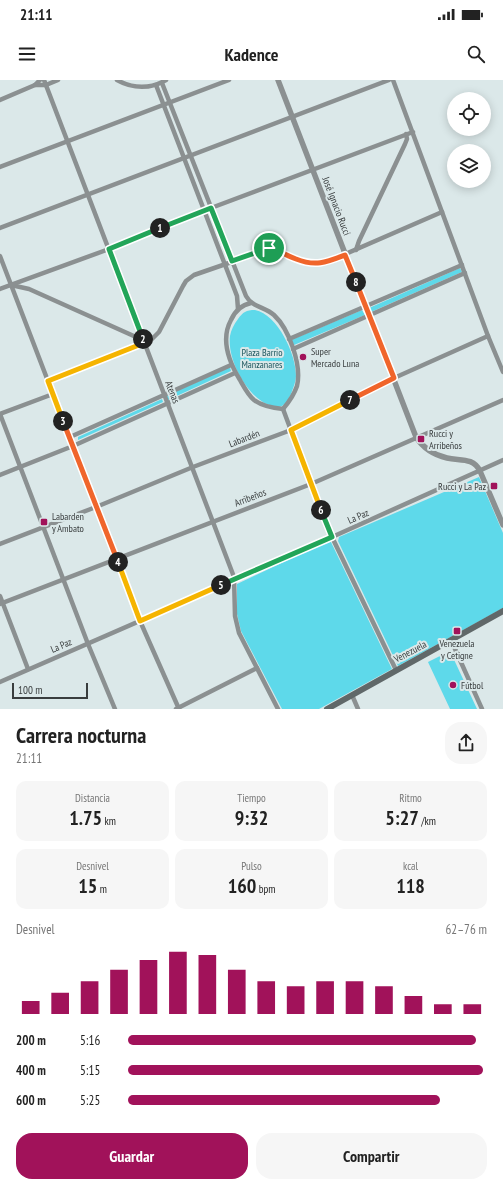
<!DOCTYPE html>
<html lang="es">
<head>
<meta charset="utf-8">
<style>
  :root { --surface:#fff; --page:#f6f6f6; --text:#222; --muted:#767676; --accent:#a1125a }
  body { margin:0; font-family:"PT Sans Narrow",sans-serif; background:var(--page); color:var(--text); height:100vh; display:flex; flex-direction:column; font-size:15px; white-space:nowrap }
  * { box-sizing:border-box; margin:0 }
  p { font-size:13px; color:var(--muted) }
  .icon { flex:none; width:22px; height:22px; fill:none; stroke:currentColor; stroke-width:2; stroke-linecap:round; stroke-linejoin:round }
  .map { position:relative; height:629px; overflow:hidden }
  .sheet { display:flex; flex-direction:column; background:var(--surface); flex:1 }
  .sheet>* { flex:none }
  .fabs { position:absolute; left:447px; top:12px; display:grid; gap:8px }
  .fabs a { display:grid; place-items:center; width:44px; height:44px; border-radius:50%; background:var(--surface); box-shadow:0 2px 10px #0003; font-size:20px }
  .scale { position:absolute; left:12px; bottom:10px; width:76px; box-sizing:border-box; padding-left:4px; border:2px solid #393d3e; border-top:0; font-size:11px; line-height:14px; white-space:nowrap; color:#393d3e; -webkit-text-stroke:3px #dbe8e9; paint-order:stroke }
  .pin { position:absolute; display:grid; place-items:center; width:34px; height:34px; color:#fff; margin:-17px; border:2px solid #fff; border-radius:50%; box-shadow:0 1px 4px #0007 }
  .km { position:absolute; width:20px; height:20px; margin:-10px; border-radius:50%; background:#222; color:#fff; font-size:11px; line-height:20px; text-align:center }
  .round { display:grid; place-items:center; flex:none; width:42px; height:42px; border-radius:16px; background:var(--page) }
  .overview { display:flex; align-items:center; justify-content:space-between; height:68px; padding:0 16px }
  h1 { font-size:22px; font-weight:700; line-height:30px }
  .metrics { display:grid; grid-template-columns:repeat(3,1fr); gap:6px; height:68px; padding:4px 16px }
  .metrics div { display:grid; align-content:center; border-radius:10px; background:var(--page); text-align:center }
  .metrics b { font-size:20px; font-weight:700 }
  .metrics small { font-size:11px; font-weight:400 }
  .metrics p { font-size:11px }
  .chart { height:112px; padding:8px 16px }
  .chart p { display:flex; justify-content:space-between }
  .chart svg { width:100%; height:72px; margin-top:4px; stroke:var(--accent); stroke-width:6 }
  .primary-button { display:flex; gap:8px; margin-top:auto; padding:8px 16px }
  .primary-button a { flex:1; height:46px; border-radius:16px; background:var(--accent); color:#fff; font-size:16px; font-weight:700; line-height:46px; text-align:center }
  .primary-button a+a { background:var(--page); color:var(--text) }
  ul { padding:0 16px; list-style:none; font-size:13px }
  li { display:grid; grid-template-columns:64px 48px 1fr; align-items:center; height:30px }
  li i { height:10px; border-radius:5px; background:var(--accent) }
  .status { display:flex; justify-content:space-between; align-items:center; height:28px; padding:0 20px; background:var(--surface); direction:ltr }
  .status svg { height:11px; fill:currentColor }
  header { display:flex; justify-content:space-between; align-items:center; height:52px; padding:0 16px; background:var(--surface); font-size:18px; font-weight:700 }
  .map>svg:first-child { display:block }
</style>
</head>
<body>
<div class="status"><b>21:11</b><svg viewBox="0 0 49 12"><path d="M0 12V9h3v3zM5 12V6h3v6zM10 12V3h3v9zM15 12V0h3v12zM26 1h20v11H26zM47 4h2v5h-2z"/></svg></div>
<header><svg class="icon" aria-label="menu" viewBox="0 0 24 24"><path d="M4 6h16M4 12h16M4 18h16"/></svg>Kadence<svg class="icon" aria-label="search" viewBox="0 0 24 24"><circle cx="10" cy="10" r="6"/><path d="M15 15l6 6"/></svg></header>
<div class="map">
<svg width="503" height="629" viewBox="0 0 503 629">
  <rect width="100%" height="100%" fill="#dbe8e9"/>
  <g fill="#5ed9ea">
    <polygon points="460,188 462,192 371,232 369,228"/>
    <path d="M255,230c23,5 41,44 41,66 0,6 -3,12 -5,18 -2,4 -4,9 -9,12 -5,2 -10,0 -15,-2 -21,-9 -40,-45 -37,-68 1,-6 4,-12 8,-17 5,-7 8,-9 17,-9z"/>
    <polygon points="362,230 365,235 294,265 291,260"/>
    <polygon points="230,287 231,291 168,320 166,316"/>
    <polygon points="162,319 163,322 78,360 78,357"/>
    <polygon points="479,397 503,453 503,528 398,586 338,461 339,457"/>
    <polygon points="330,460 392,589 319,629 282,629 241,551 237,534 237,504"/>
    <polygon points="450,571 477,629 450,629 428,582"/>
  </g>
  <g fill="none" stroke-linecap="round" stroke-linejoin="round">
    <g stroke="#8b9091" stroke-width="4.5">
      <polyline points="44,0 234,497 235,536 239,553 278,629"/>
      <path d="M117,0c16,9 34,9 49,0"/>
      <polyline points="393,0 488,256 503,292"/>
      <path d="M162,3l84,213c6,11 19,11 28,19 15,14 28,50 23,71 -3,9 -8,16 -14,23"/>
      <polyline points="35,5 46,5 58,0"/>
      <polyline points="156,5 237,216 238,229"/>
      <polyline points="0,20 35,5 40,0"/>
      <polyline points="0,87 229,0"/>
      <polyline points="0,148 389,0"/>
      <polyline points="356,170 359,161 405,64 407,59 406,54"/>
      <polyline points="0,176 140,541 179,629"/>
      <polyline points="11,205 29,209 136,257 142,257"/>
      <polyline points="0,209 109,169 203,131 413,52"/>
      <path d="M251,223c-10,2 -16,8 -20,17 -11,20 -2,42 9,60 4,7 8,15 14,20 8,6 19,8 29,9"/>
      <polyline points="289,259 462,185"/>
      <polyline points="293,269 465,193"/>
      <path d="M48,301l103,-41 8,-8 24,-46 3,-5 8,-6 75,-26c21,4 36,19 58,13l115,-50"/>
      <polyline points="53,314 0,334 88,564 115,629"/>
      <polyline points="283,329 311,404 332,457 396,590"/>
      <polyline points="70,357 231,285"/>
      <polyline points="0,395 73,366 235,293"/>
      <polyline points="0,464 96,427 193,387 291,350 394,298 488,256"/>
      <polyline points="0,516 28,589"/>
      <polyline points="0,524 311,404 503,320"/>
      <polyline points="451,560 482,629"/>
      <polyline points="0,602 332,457 503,380"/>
      <polyline points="352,615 358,629"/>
      <polyline points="176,629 257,588"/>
    </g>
    <path stroke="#8b9091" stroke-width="5.5" d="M278,0l138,357c7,11 18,18 31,21 13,3 26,-1 33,13l23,54"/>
    <polyline stroke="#606869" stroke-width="6" points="327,629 503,531"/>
  </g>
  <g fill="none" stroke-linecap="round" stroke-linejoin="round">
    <g stroke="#fff" stroke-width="8">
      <polyline id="split-1" points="160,148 211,128 232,181 269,168"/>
    </g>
    <g stroke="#fff" stroke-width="8">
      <polyline id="split-2" points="143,259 109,169 160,148"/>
    </g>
    <g stroke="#fff" stroke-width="8">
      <polyline id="split-3" points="63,341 48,301 144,263 143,259"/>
    </g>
    <g stroke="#fff" stroke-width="8">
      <polyline id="split-4" points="63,341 118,482"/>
    </g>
    <g stroke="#fff" stroke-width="8">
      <polyline id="split-5" points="118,482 140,541 221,505"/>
    </g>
    <g stroke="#fff" stroke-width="8">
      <polyline id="split-6" points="221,505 332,457 321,430"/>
    </g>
    <g stroke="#fff" stroke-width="8">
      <polyline id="split-7" points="321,430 291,350 350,320"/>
    </g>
    <g stroke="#fff" stroke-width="8">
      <polyline id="split-8" points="350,320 394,298 356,202"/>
    </g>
    <g stroke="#fff" stroke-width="8">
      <path id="split-9" d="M269,168c10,2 18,8 27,11 20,8 31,3 49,-4l11,27"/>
    </g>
    <use href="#split-1" stroke="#22a559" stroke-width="5"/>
    <use href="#split-2" stroke="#22a559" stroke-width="5"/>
    <use href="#split-3" stroke="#f5b400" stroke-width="5"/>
    <use href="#split-4" stroke="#f0652b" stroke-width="5"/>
    <use href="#split-5" stroke="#f5b400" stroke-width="5"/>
    <use href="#split-6" stroke="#22a559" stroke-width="5"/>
    <use href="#split-7" stroke="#f5b400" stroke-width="5"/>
    <use href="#split-8" stroke="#f0652b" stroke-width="5"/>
    <use href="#split-9" stroke="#f0652b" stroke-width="5"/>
  </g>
  <g fill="#a1125a" stroke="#dbe8e9" stroke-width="1.5">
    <circle cx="303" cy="277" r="4"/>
    <rect x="417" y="355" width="8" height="8" rx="2"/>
    <rect x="490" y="402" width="8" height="8" rx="2"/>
    <rect x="40" y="438" width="8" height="8" rx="2"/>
    <rect x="453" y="547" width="8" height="8" rx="2"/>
    <circle cx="453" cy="605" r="4"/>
  </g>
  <g text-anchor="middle" stroke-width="4" stroke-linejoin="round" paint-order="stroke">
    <g font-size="10" fill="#393d3e" stroke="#dbe8e9">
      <text transform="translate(337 126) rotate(69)" y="4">José Ignacio Rucci</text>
      <text transform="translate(173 312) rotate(69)" y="4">Atenas</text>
      <text transform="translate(244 358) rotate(-21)" y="4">Labardén</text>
      <text transform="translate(250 417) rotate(-21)" y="4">Arribeños</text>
      <text transform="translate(358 436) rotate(-24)" y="4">La Paz</text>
      <text transform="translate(61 565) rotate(-23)" y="4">La Paz</text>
      <text transform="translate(410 571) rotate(-28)" y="4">Venezuela</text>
    </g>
    <g font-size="10" fill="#393d3e" stroke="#dbe8e9" text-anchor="start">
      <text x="311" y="275">Super<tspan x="311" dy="12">Mercado Luna</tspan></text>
      <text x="429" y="357">Rucci y<tspan x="429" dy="12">Arribeños</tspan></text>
      <text x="486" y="410" text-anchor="end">Rucci y La Paz</text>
      <text x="52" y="440">Labarden<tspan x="52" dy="12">y Ambato</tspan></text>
      <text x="457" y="567" text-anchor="middle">Venezuela<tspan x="457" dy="12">y Cetigne</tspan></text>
      <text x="461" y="609">Fútbol</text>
    </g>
    <g font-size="10" fill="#1c555d" stroke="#dbe8e9">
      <text x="262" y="276">Plaza Barrio<tspan x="262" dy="12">Manzanares</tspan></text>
    </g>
  </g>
</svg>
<div class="fabs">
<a><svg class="icon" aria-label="locate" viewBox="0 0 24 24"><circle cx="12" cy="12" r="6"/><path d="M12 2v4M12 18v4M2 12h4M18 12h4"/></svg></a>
<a><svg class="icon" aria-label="layers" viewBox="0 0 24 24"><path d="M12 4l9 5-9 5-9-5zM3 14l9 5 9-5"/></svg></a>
</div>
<div class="scale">100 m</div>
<div class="pin" style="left:269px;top:168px;background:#1e9e55"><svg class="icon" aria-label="arrive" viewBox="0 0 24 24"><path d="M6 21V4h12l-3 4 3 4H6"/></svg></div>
<b class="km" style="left:160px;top:148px">1</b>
<b class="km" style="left:143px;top:259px">2</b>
<b class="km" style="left:63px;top:341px">3</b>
<b class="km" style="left:118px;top:482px">4</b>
<b class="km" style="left:221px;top:505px">5</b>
<b class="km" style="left:321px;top:430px">6</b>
<b class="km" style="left:350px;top:320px">7</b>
<b class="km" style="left:356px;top:202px">8</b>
</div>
<section class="sheet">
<div class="overview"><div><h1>Carrera nocturna</h1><p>21:11</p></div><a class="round"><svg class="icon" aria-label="share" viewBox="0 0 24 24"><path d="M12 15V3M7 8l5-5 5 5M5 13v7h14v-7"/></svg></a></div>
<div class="metrics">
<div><p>Distancia</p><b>1.75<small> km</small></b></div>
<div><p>Tiempo</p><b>9:32</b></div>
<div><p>Ritmo</p><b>5:27<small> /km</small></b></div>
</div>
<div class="metrics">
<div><p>Desnivel</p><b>15<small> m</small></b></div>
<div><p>Pulso</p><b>160<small> bpm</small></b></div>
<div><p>kcal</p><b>118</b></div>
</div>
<div class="chart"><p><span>Desnivel</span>62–76 m</p>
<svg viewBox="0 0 160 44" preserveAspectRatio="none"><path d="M5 44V36M15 44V31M25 44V24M35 44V17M45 44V11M55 44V6M65 44V8M75 44V17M85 44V24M95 44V27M105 44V24M115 44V24M125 44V27M135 44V33M145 44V38M155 44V38"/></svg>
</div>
<ul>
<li><b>200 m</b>5:16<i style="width:97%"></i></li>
<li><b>400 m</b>5:15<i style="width:99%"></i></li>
<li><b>600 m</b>5:25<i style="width:87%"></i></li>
</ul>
<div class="primary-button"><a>Guardar</a><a>Compartir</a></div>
</section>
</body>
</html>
